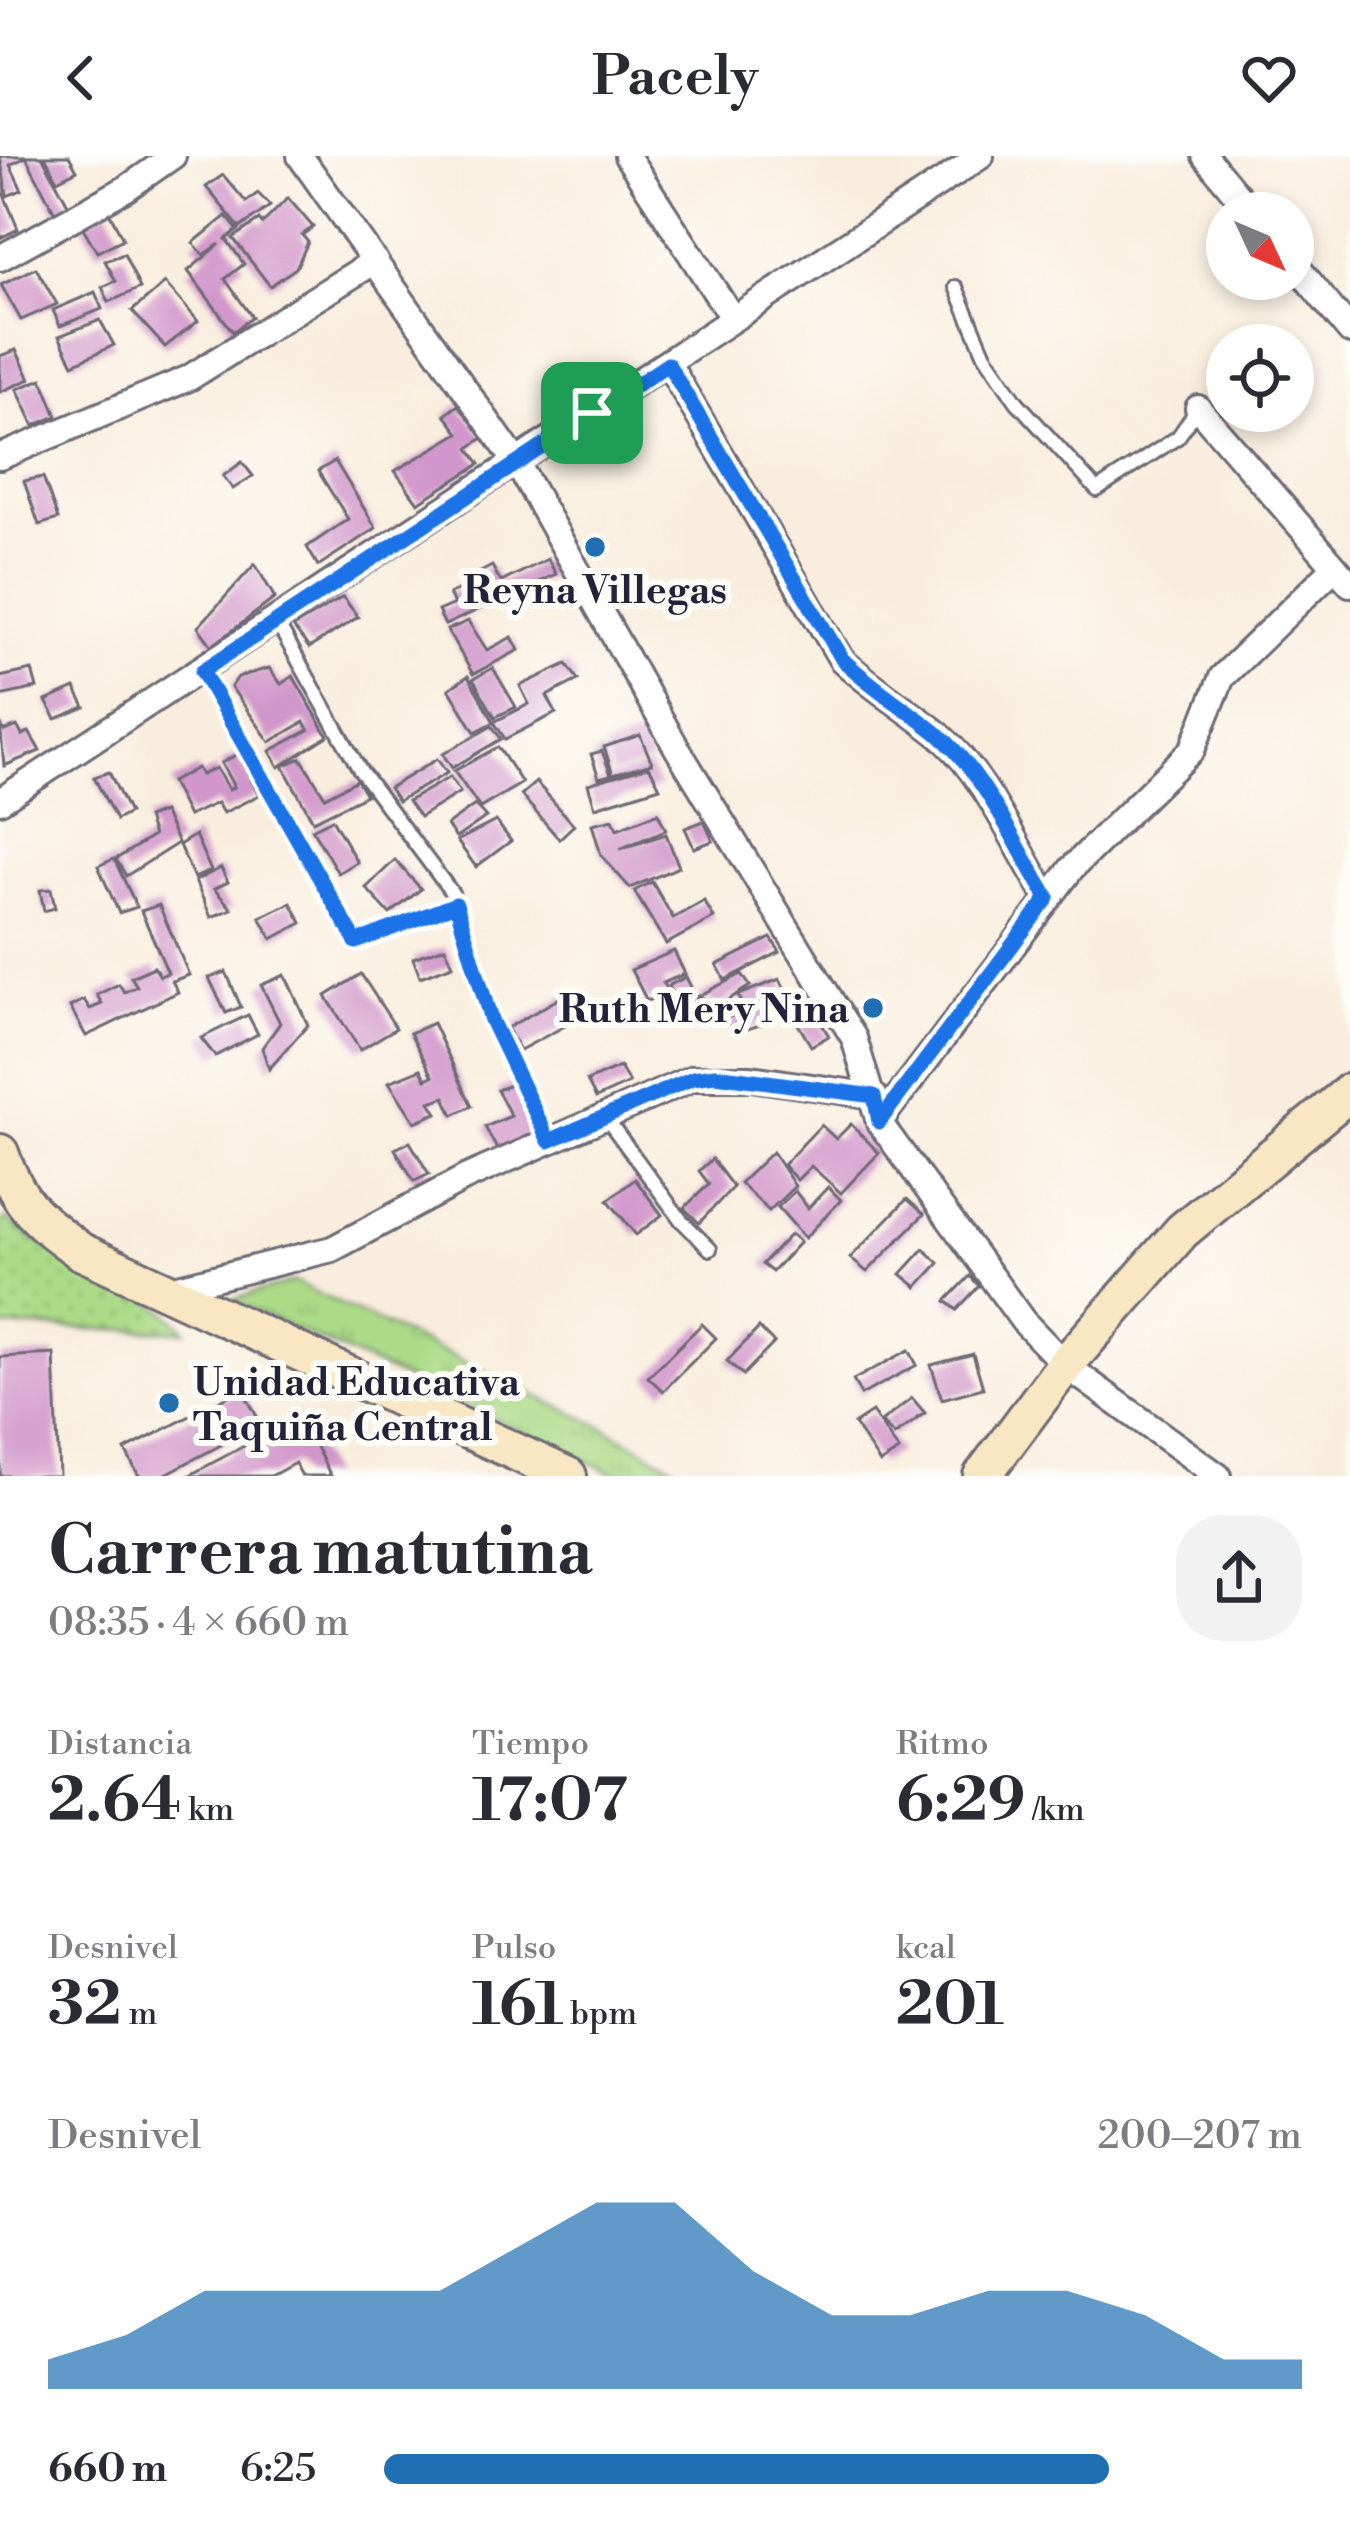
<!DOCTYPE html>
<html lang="es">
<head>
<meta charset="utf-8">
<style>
  :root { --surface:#fff; --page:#f2f2f3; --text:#2b2b33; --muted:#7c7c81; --accent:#1f6fb2 }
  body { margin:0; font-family:"Libre Bodoni",serif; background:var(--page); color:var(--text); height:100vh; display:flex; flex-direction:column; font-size:45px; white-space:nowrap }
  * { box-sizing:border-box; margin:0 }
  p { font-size:39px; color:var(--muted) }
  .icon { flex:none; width:66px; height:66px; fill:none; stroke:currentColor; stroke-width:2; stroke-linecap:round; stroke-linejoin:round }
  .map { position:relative; height:1320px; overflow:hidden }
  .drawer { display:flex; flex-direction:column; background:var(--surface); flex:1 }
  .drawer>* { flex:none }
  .needle { width:78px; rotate:134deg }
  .fabs { position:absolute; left:1206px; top:36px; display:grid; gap:24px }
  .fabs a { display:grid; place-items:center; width:108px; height:108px; border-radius:50%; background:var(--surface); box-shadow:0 6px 18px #0003; font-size:60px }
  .pin { position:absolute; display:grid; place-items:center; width:102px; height:102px; color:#fff; margin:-51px; border-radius:24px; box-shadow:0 6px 18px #0006 }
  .round { display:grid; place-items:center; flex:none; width:126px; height:126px; border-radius:48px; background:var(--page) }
  .overview { display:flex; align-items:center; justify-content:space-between; height:204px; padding:0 48px }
  h1 { font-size:66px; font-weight:700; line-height:90px }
  .figures { display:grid; grid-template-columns:repeat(3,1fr); gap:18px; height:204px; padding:12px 48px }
  .figures div { display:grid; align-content:center }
  .figures b { font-size:60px; font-weight:700 }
  .figures small { font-size:33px; font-weight:400 }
  .figures p { font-size:33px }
  .chart { height:336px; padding:24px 48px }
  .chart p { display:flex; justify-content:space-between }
  .chart svg { width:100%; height:216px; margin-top:12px; fill:var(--accent); opacity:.7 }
  ul { padding:0 48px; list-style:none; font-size:39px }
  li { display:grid; grid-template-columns:192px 144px 1fr; align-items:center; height:90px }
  li i { height:30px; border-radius:15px; background:var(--accent) }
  header { display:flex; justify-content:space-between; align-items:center; height:156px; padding:0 48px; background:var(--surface); font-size:54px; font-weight:700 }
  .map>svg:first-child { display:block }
</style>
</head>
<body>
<header><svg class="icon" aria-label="back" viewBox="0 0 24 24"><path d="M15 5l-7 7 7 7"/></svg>Pacely<svg class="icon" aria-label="heart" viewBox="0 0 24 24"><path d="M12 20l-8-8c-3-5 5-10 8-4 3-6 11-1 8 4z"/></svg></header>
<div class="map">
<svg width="1350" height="1320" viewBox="0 0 1350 1320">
  <defs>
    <pattern id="grass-tufts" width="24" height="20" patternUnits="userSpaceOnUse" patternTransform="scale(3)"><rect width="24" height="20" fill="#acdb88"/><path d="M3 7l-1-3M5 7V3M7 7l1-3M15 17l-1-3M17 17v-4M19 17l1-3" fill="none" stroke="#94bc76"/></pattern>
    <pattern id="park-dots" width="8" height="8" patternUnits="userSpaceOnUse" patternTransform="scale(3)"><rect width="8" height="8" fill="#acdb88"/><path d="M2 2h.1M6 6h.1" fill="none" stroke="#94bc76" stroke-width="1.8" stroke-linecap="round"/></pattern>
  </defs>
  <rect width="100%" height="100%" fill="#fdfcf7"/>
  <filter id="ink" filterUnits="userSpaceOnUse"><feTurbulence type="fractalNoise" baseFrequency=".00833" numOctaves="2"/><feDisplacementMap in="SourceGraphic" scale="24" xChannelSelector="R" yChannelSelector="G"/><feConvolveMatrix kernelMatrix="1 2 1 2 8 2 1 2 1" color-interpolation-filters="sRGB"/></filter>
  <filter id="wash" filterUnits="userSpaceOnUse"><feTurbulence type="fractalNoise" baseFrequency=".004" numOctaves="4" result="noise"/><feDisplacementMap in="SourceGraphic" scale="48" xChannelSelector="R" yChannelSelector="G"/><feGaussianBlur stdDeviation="2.7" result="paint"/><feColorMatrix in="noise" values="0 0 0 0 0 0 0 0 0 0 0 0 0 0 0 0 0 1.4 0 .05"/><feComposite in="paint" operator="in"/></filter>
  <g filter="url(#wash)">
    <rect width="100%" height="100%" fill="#f9eede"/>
    <polygon fill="url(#grass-tufts)" stroke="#677e62" stroke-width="3" points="293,1126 601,1270 691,1320 620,1320 231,1144"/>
    <path fill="url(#park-dots)" stroke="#677e62" stroke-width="3" d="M6,1062c53,48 132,60 180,113l-186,-4v-102z"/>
    <g id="blocks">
      <g fill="#d196cb">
        <polygon points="0,0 42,0 70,52 55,57 26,1 10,9 22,34 7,40"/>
        <polygon points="45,0 69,0 77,14 57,24"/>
        <polygon points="223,19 246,46 258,37 270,50 240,72 206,31"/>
        <polygon points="0,29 18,73 0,82"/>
        <polygon points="288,42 313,71 302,79 308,86 296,112 270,130 233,82 259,64 262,68"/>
        <polygon points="108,54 123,83 97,96 82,70"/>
        <polygon points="226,60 238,74 226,83 244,108 225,123 252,161 233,176 188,115 220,88 204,99 193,87"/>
        <polygon points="124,98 140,132 109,146 102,131 116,125 105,105"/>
        <polygon points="36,112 57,148 21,164 1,129"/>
        <polygon points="165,127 198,165 165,191 132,155"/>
        <polygon points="95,136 102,153 60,170 53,154"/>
        <polygon points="100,164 114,189 73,208 59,180"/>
        <polygon points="16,194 30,223 0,236 0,200"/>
        <polygon points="42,223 57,260 34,270 17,233"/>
        <polygon points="458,249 484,281 469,292 480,308 418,347 395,315 459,277 445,259"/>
        <polygon points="335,305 376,372 318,410 307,391 348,363 318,315"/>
        <polygon points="242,306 253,320 233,333 223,320"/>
        <polygon points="43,321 58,363 39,369 24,325"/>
        <polygon points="548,403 556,418 445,469 438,455 454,448 449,438 459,434 464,443 481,435 473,420 492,410 501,426"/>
        <polygon points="255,408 275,442 212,490 198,471"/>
        <polygon points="343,441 358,461 309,492 293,471"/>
        <polygon points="468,465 487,494 512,481 519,494 473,518 447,474"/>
        <polygon points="567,508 578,524 547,540 556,557 505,583 494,566 529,548 520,530"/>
        <polygon points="269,512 281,528 293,520 328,580 279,611 270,595 309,574 304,566 270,586 231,531 238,521"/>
        <polygon points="493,512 516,551 495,561 473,523"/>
        <polygon points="32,514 37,532 0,540 0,521"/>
        <polygon points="468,520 494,566 475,576 449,533"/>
        <polygon points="75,532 85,551 56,563 46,545"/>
        <polygon points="0,567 4,575 17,570 22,579 29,576 40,595 4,610"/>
        <polygon points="492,570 501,583 452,612 443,598"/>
        <polygon points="640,579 652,607 613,618 604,591"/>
        <polygon points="498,591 522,627 480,652 454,615"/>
        <polygon points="602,595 611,619 599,622 591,598"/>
        <polygon points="238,598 259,639 223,657 217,647 188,660 171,626 197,612 201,619 216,612 229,634 234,631 221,607"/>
        <polygon points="301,602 325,641 357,624 366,639 313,665 283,610"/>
        <polygon points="437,603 447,617 398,645 389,632"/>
        <polygon points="649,610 660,631 595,651 588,628"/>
        <polygon points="109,616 129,657 116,664 94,621"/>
        <polygon points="450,621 460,636 420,661 408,645"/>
        <polygon points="536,626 574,669 559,683 521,639"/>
        <polygon points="475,649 486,661 456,682 447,669"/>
        <polygon points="163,656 178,687 126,720 116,703 153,680 147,662"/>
        <polygon points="658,657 666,674 620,693 666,678 679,711 630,732 601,699 592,668 613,663 617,673"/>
        <polygon points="332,663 357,706 338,717 312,673"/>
        <polygon points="496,665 511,685 476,711 457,685"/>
        <polygon points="704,665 713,685 694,692 685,672"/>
        <polygon points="195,679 211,715 194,722 179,689"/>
        <polygon points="114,703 137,751 119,757 98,710"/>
        <polygon points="395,704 421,733 390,758 366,732"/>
        <polygon points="221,712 228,726 214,733 232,753 211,761 195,725"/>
        <polygon points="652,726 673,762 704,745 714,762 666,788 634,735"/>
        <polygon points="51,733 55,752 44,755 40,734"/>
        <polygon points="291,747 302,767 272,783 260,761"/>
        <polygon points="159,749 189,819 172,825 178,836 86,880 70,851 84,844 90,853 102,848 97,839 119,828 124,836 137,830 131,821 154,811 160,820 168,817 141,755"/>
        <polygon points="771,782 780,796 725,824 717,809"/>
        <polygon points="445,791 453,809 420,821 413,802"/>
        <polygon points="674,795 685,818 663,827 667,836 647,845 631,814"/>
        <polygon points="226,816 241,851 226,857 209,822"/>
        <polygon points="361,818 396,872 360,894 326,840"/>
        <polygon points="742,818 750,830 720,849 698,840"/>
        <polygon points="285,819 308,869 269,913 262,892 280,867 261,829"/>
        <polygon points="686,821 706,862 689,868 668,830"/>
        <polygon points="780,823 787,837 743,853 738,839"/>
        <polygon points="565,839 578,863 520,894 507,872"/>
        <polygon points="785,841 792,858 733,878 726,862"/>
        <polygon points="811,850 829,880 811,890 792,858"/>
        <polygon points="248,859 258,878 215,900 201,882"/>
        <polygon points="433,867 472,950 453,959 445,941 430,946 437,957 415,966 389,926 421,913 426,923 433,920 410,877"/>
        <polygon points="620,911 629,927 596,942 587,925"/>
        <polygon points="518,926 538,966 534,978 497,993 485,971 511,960 497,934"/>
        <polygon points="851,968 879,997 841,1037 811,1010 797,1024 783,1009 821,969 836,983"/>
        <polygon points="410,986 429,1018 414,1025 395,993"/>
        <polygon points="772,996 795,1030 769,1055 740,1027"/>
        <polygon points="712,1003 733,1031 699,1067 684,1052 709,1028 699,1015"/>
        <polygon points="635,1023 662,1059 636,1079 608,1044"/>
        <polygon points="828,1031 841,1044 805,1082 778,1051 795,1035 808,1052"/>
        <polygon points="907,1043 924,1058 867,1116 850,1102"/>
        <polygon points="791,1078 800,1086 772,1116 762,1108"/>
        <polygon points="924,1093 939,1107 917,1131 901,1118"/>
        <polygon points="970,1120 979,1130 957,1154 946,1145"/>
        <polygon points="702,1168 716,1182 663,1235 648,1221"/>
        <polygon points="759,1172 774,1187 743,1219 727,1205"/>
        <polygon points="909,1194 917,1209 861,1239 853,1224"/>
        <polygon points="54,1198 59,1320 0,1320 0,1201"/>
        <polygon points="973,1198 983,1232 942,1243 931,1209"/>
        <polygon points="242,1233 261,1268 162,1320 139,1320 125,1294"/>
        <polygon points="912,1242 925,1257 894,1280 881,1266"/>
        <polygon points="872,1256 899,1295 880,1307 854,1268"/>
        <polygon points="300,1260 331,1320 302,1320 295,1307 271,1320 188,1320"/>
      </g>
    </g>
  </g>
  <g filter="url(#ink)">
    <use href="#blocks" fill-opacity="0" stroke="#6d6974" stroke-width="3"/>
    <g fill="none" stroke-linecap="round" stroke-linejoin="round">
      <g stroke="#6d6974" stroke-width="18">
        <g id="lane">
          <polyline points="956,131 985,199 1017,246 1097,334 1178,281 1198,252"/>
          <polyline points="276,465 360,614 452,737 491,864 549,985"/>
          <polyline points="202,515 355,786 456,748"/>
          <polyline points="606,962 681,1064 710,1093"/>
        </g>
      </g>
      <g stroke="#6d6974" stroke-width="30">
        <g id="street">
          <polyline points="300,0 517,307 678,594 854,882 879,966 1023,1165 1065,1209 1218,1320"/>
          <polyline points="627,0 733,163"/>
          <polyline points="1205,0 1252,57"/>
          <polyline points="0,102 127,32 173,0"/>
          <polyline points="1293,106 1350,175"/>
          <path d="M668,208l173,295c31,29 65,49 97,75 47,40 78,113 110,165"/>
          <polyline points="1198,252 1350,428"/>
          <polyline points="0,301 189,222 375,105"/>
          <polyline points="0,645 981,0"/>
          <polyline points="879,966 1072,712 1192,594 1222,521 1335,411"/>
          <polyline points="166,1134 332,1093 465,1022 693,922 751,922 874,940"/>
        </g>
      </g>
      <g stroke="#6d6974" stroke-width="42">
        <g id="secondary">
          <path d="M0,997c18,51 36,66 80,98l488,225"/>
          <polyline points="982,1320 1065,1209 1182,1075 1350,936"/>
        </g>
      </g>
      <use href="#lane" stroke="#fff" stroke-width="12"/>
      <use href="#street" stroke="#fff" stroke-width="24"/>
      <use href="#secondary" stroke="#f9e7c3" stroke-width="36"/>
    </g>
  </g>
  <g fill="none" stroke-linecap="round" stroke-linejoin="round" filter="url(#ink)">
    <g stroke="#fff" stroke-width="24">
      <path id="route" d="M668,208l174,295c30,29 64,49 96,75 47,40 78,113 110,164l-169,224 -5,-26 -159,-21 -22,3 -144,63 -58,-121 -35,-116 -100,38 -154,-271z"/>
    </g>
    <use href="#route" stroke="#1a73e8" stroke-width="15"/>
  </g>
  <g fill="#1f6fb2" stroke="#fdfcf7" stroke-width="4.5">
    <circle cx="595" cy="391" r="12"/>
    <circle cx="873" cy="852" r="12"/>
    <circle cx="169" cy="1247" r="12"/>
  </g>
  <g text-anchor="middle" stroke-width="12" stroke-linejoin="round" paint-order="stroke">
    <g font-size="39" font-weight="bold" fill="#22223b" stroke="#fdfcf7">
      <text x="595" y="447">Reyna Villegas</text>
      <text x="849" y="866" text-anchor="end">Ruth Mery Nina</text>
      <text x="193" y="1239" text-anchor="start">Unidad Educativa<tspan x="193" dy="45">Taquiña Central</tspan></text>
    </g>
  </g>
</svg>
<div class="fabs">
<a><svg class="needle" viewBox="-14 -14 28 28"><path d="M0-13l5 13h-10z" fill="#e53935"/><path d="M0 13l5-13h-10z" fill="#7c7c81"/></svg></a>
<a><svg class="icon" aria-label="locate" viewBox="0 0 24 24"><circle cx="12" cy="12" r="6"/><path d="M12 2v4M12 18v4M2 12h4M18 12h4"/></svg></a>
</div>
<div class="pin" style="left:592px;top:257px;background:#1e9e55"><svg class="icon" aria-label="arrive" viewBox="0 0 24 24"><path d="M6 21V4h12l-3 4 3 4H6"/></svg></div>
</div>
<section class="drawer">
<div class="overview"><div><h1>Carrera matutina</h1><p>08:35 · 4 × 660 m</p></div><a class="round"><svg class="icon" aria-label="share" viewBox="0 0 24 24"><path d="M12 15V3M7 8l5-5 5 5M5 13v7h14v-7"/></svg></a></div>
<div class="figures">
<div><p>Distancia</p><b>2.64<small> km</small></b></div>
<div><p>Tiempo</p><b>17:07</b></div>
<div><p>Ritmo</p><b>6:29<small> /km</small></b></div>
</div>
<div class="figures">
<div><p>Desnivel</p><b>32<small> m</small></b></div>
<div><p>Pulso</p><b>161<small> bpm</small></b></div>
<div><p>kcal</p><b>201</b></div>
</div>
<div class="chart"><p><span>Desnivel</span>200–207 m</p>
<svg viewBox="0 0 160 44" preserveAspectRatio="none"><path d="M0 44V38L10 33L20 24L30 24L40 24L50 24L60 15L70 6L80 6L90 20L100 29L110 29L120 24L130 24L140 29L150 38L160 38V44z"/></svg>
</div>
<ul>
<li><b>660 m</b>6:25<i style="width:79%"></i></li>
</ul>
</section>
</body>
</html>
